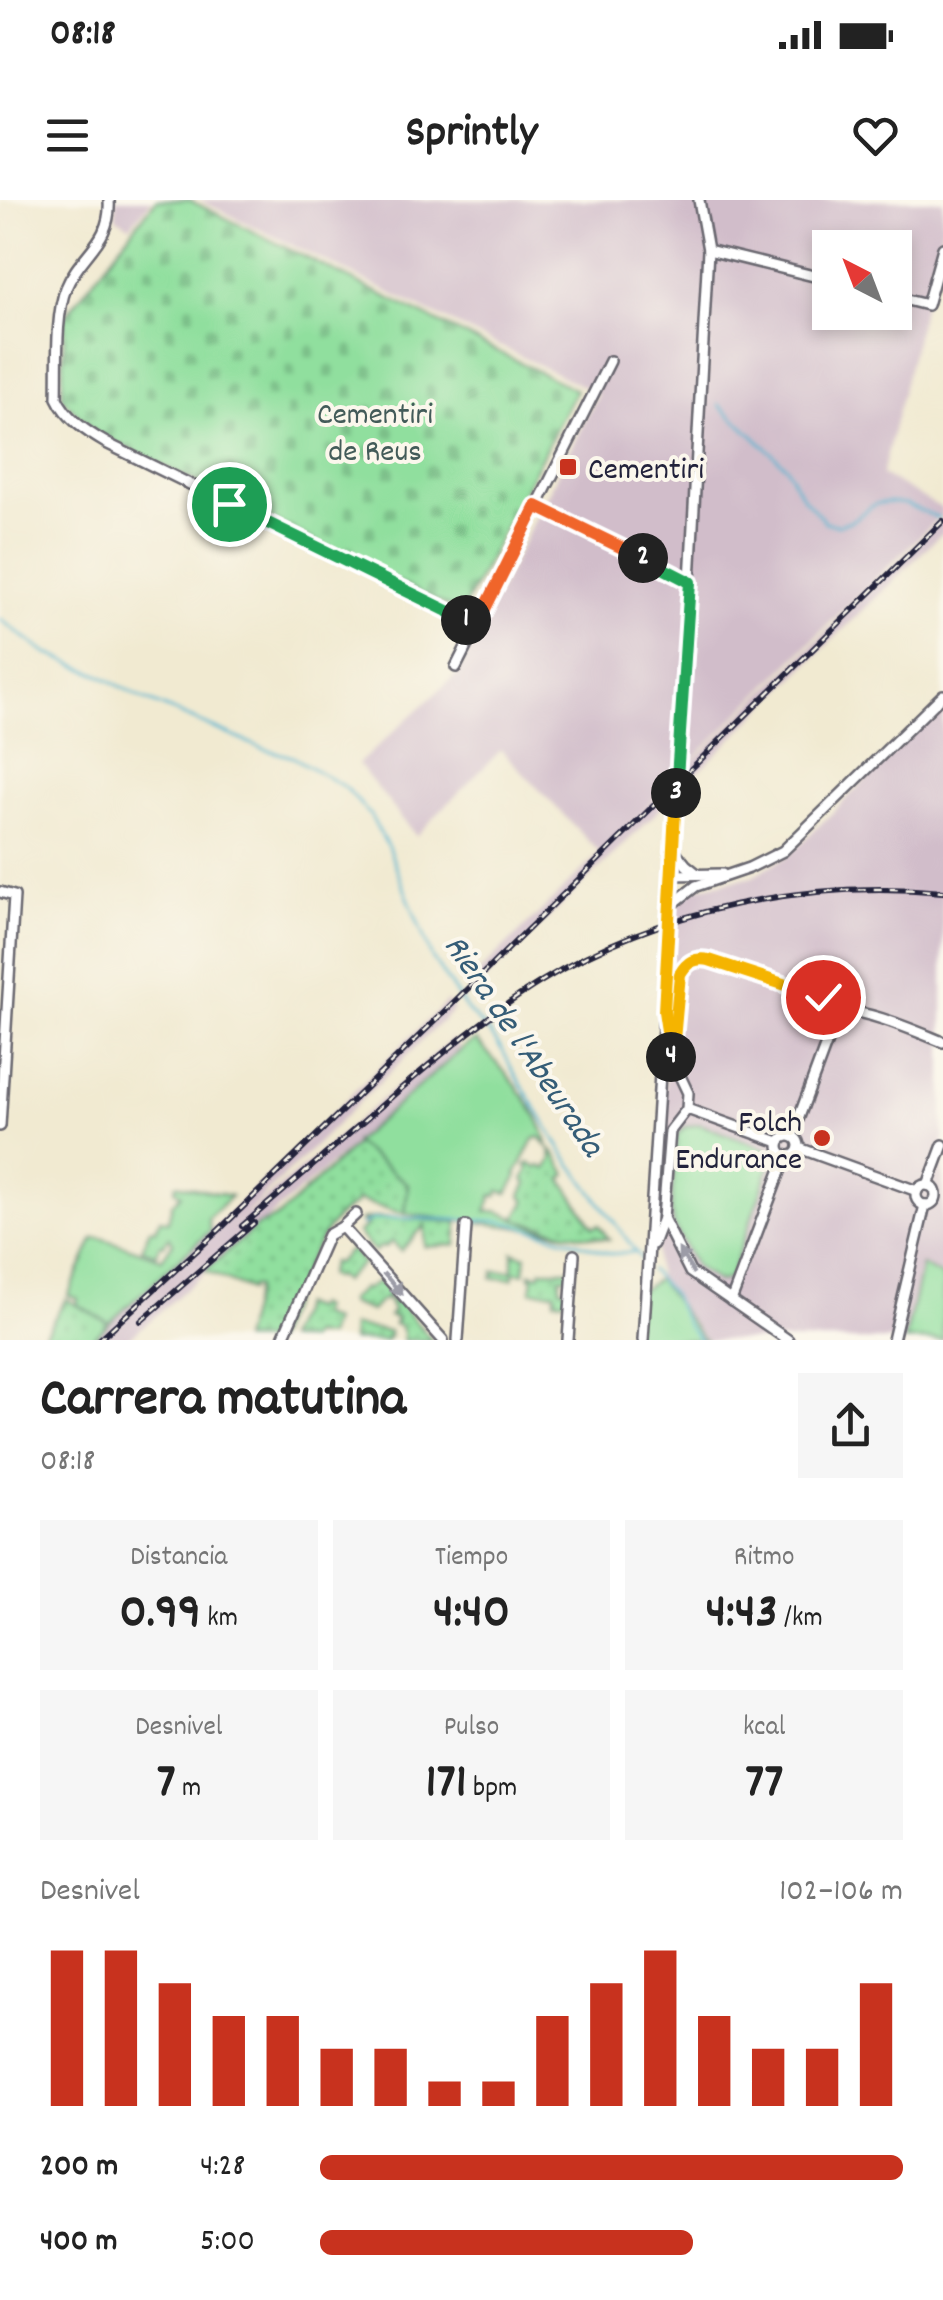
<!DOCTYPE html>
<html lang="es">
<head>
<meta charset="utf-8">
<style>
  :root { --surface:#fff; --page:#f6f6f6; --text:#222; --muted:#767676; --accent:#c8321e }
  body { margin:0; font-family:Dekko,sans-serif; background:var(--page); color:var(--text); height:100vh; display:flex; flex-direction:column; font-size:38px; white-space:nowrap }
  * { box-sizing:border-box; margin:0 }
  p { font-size:32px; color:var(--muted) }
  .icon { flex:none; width:55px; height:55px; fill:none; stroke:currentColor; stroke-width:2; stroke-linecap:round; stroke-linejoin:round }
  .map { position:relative; height:1140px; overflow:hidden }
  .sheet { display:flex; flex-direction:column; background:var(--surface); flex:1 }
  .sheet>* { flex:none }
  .needle { width:65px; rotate:318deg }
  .buttons { position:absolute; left:812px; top:30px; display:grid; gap:20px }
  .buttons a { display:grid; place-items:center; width:100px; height:100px; border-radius:0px; background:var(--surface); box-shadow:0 5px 15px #0003; font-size:50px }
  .pin { position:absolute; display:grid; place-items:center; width:85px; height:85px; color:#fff; margin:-42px; border:5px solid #fff; border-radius:50%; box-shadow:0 2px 10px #0007 }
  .km { position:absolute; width:50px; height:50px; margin:-25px; border-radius:50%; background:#222; color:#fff; font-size:28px; line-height:50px; text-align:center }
  .round { display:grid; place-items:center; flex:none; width:105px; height:105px; border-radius:0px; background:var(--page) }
  .head { display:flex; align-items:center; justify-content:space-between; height:170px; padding:0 40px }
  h1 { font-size:55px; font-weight:700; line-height:75px }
  .figures { display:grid; grid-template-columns:repeat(3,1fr); gap:15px; height:170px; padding:10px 40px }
  .figures div { display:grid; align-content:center; border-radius:0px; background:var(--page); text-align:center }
  .figures b { font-size:50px; font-weight:700 }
  .figures small { font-size:28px; font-weight:400 }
  .figures p { font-size:28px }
  .chart { height:280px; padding:20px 40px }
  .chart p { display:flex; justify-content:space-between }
  .chart svg { width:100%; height:180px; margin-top:10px; stroke:var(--accent); stroke-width:6 }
  ul { padding:0 40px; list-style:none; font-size:32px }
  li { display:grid; grid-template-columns:160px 120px 1fr; align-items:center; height:75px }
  li i { height:25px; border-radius:12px; background:var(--accent) }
  .status { display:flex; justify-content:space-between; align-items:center; height:70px; padding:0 50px; background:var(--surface); direction:ltr }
  .status svg { height:28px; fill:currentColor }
  header { display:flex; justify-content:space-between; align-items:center; height:130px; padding:0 40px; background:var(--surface); font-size:45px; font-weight:700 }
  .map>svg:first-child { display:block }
</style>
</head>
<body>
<div class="status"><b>08:18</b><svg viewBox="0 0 49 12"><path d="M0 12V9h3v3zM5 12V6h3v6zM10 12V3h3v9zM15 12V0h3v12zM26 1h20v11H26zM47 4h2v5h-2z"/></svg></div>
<header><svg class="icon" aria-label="menu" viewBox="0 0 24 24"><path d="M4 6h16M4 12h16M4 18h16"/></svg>Sprintly<svg class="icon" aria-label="heart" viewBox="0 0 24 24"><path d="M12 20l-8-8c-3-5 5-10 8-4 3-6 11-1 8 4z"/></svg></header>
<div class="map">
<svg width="943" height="1140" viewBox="0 0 943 1140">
  <defs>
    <pattern id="cemetery-stones" width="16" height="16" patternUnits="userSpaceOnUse" patternTransform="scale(2.5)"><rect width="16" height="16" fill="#90df9e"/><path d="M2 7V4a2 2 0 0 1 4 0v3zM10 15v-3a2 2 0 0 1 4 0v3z" fill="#7cbf89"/></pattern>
    <pattern id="garden-dots" width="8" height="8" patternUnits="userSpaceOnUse" patternTransform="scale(2.5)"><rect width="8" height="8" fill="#90df9e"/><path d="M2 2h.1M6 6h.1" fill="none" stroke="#7cbf89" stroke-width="1.8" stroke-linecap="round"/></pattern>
  </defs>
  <rect width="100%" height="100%" fill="#fbf7ec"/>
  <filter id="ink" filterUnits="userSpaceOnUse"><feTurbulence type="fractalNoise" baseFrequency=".01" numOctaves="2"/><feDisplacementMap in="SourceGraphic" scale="20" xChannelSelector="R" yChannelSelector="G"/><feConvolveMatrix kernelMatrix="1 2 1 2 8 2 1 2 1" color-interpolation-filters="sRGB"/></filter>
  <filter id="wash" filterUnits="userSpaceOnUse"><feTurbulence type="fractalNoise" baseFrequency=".0048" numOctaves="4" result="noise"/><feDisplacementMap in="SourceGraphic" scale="40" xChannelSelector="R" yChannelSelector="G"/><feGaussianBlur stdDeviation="2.25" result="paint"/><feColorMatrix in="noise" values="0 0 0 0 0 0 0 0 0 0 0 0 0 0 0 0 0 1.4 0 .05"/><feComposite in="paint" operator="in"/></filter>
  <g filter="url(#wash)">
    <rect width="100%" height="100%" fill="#f1ead1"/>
    <g fill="#d1bdca" fill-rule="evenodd">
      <polygon points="115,0 152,0 130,26 116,18"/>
      <path d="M199,0h744v26l-61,249 61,34v5l-106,102 -229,228 335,-326v14l-471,461 -7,-7 135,-133 -99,-103 -85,86 -58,-72 99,-90 141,-280zM830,48h65v64h-65z"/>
      <polygon points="943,504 943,1140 705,1140 658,1079 656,1060 673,733 679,692 752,676 788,656"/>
      <polygon points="447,801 454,809 229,1030 452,839 462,851 127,1140 92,1140 235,1008"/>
    </g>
    <g fill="#90df9e" stroke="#59806c" stroke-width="2.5">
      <path d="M476,840c23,25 68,72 71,106l-7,-9 -6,2 -18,35 1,3 -9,16 -9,-2 -2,5 -5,-1 -6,17 12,-1 33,14 34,8 -160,-19 3,-30 -54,-42 113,-97z"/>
      <polygon points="699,924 767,949 772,952 773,958 730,1078 718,1082 695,1066 673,1023 671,1011 677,935 685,927"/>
      <polygon points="176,984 231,996 208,1018 210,1031 109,1123 77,1104 78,1099 68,1096 94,1038 101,1038 162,1059 173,1043 169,1037 164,1045 160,1044 156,1054 142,1049 150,1029 156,1030 160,1019 168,1021 172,1004 181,994 175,990"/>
      <polygon points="922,1065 943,1077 943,1140 905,1140"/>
      <polygon points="658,1079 701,1137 705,1140 632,1140 635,1094"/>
    </g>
    <polygon fill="url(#cemetery-stones)" stroke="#59806c" stroke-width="2.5" points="156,0 189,0 576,190 461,413 95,232 62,198 65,116"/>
    <g fill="url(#garden-dots)" stroke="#59806c" stroke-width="2.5">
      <path d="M356,944l52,40 -3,30 -49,-14v4c-39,17 -64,98 -81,136h-33l14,-53 -5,-1 -1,4 -45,-19 52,-45 22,-10z"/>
      <polygon points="550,949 556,955 567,974 562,979 593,1027 599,1025 609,1039 565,1033 515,1019 526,1001 521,995 527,983 524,980 529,968 526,965 529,963 537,968 540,966 546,969 552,959"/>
      <polygon points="380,1017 458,1022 456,1045 425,1047 425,1025 401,1051 392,1041 385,1048 379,1047 375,1052 358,1033 368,1025 367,1022 361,1022 361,1020"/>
      <polygon points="351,1049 363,1063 343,1081 337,1076 333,1078 328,1075 332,1062 337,1063"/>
      <polygon points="513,1052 526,1056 524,1073 514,1072 513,1079 492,1078 494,1071 513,1071"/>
      <polygon points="541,1070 570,1070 569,1077 560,1077 560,1088 568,1090 568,1100 555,1100 555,1092 531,1091 533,1077 530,1077 530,1073 540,1075"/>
      <polygon points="379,1081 389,1092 384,1100 380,1101 371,1111 349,1103 349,1100 363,1088 365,1090"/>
      <polygon points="389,1097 394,1103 397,1101 432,1140 403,1140 403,1132 400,1126 394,1124 397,1119 389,1116 393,1111 387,1100"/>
      <polygon points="66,1099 109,1123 92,1140 43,1140 42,1139"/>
      <polygon points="301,1105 313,1109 316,1105 321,1108 319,1115 332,1121 327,1137 311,1135 309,1140 286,1139"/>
      <polygon points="352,1126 389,1131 389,1137 386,1137 386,1140 351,1140"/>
    </g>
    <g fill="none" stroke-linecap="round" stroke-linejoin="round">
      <g stroke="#51b5d0" stroke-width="2.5">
        <polyline points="719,205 786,266 801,295 825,322 837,325 851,321 875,304 889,302 905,304 939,318"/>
        <polyline points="0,419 44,452 99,475 144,499 264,549 293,557 346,588 370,615 388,647 432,758 467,810 490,833 503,851 513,871 564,954 645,1064"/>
        <polyline points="362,1025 373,1019 399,1018 501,1021 576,1042 611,1054 634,1052"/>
        <polyline points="650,1070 671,1093 687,1125 700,1140"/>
      </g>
    </g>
  </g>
  <g filter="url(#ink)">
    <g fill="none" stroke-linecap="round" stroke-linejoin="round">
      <g stroke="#6a6870" stroke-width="14">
        <g id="minor">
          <path d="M109,0c3,43 -29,53 -43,88 -11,27 -8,80 -9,110 9,20 30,34 49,45l371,182"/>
          <polyline points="708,50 830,80"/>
          <polyline points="895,97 927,105 943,48"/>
          <polyline points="536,305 690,381 708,50 699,0"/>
          <polyline points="456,467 610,161"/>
          <polyline points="674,650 686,665 696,673"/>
          <polyline points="672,675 722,674"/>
          <polyline points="0,692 14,696 0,926"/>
          <polyline points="670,706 696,686 749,668 783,651 943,495"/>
          <polyline points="670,706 673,649"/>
          <path d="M838,812c21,-6 82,21 105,30"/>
          <path d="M672,862l8,-88c7,-12 15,-17 29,-14l114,37 15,15"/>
          <polyline points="687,909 779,942"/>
          <circle cx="789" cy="946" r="10"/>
          <polyline points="792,936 838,812"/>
          <polyline points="799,948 917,991"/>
          <polyline points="928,985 943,945"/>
          <circle cx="926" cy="995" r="10"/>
          <polyline points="663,1018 690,1072 788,1140"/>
          <polyline points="342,1027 443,1140"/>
          <polyline points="653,1044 663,1018 670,931 687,909 688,893 671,857"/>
          <polyline points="731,1101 786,956"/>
          <polyline points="282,1140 328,1035 342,1027 356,1014"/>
          <polyline points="458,1140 466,1026"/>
          <polyline points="568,1140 574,1055"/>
          <polyline points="643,1140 664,811"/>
          <polyline points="893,1140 925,1005"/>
        </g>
      </g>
      <use href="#minor" stroke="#fff" stroke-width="9"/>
      <g stroke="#22223b" stroke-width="6">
        <g id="rail">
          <path d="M242,1026c52,-44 104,-89 155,-134 46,-39 93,-79 145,-111 117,-72 265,-102 401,-89"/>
          <polyline points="141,1121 254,1023"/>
          <polyline points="99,1140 219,1030 450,806 943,321"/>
        </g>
      </g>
      <use href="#rail" stroke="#fbf7ec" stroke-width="2.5" stroke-dasharray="8" stroke-linecap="butt"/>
      <g stroke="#6a6870" stroke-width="14" stroke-linecap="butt">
        <g id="minor-bridge">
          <polyline points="673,649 690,381"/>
          <polyline points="664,811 670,706"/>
        </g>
      </g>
      <use href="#minor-bridge" stroke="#fff" stroke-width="9"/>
    </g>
    <defs><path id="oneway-solid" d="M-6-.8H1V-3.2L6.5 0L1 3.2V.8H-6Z" transform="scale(2.5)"/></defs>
    <g fill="#9c9ca7">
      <use href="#oneway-solid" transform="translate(686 1061) rotate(-121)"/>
      <use href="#oneway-solid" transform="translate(393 1084) rotate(48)"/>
    </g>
  </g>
  <g fill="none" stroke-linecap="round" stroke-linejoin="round" filter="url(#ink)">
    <g stroke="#fff" stroke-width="20">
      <polyline id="split-1" points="229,304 466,420"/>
    </g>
    <g stroke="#fff" stroke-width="20">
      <polyline id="split-2" points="466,420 477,425 536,306 643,358"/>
    </g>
    <g stroke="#fff" stroke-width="20">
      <polyline id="split-3" points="643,358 690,382 676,593"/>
    </g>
    <g stroke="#fff" stroke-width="20">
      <polyline id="split-4" points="671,857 664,811 676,593"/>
    </g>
    <g stroke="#fff" stroke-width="20">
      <path id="split-5" d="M671,857l1,5 8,-88c7,-12 15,-17 29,-14l114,37"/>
    </g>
    <use href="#split-1" stroke="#22a559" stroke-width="12"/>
    <use href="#split-2" stroke="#f0652b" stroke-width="12"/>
    <use href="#split-3" stroke="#22a559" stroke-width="12"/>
    <use href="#split-4" stroke="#f5b400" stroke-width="12"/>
    <use href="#split-5" stroke="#f5b400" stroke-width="12"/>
  </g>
  <g fill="#c8321e" stroke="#fbf7ec" stroke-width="4">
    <rect x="558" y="257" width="20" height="20" rx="5"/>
    <circle cx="822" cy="938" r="10"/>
  </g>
  <g text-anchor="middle" stroke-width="8" stroke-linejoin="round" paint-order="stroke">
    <g font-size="32" fill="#435b59" stroke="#fbf7ec">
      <text x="375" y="223">Cementiri<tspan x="375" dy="37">de Reus</tspan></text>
    </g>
    <g font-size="32" fill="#22223b" stroke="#fbf7ec" text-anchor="start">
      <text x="588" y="278">Cementiri</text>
      <text x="802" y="931" text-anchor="end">Folch<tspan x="802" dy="37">Endurance</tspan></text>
    </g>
    <g font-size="35" font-style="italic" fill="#355d77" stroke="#fbf7ec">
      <text transform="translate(526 844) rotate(56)" y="12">Riera de l'Abeurada</text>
    </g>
  </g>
</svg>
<div class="buttons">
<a><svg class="needle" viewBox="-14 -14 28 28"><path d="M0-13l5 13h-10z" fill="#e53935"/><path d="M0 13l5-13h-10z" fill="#767676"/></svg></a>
</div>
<div class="pin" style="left:229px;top:304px;background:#1e9e55"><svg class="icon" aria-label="arrive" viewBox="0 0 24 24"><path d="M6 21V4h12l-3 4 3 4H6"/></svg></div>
<div class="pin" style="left:823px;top:797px;background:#d93025"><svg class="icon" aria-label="check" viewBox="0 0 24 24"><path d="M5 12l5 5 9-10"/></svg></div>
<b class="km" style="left:466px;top:420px">1</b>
<b class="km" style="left:643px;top:358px">2</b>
<b class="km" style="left:676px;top:593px">3</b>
<b class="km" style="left:671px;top:857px">4</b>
</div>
<section class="sheet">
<div class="head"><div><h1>Carrera matutina</h1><p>08:18</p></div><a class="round"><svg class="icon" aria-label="share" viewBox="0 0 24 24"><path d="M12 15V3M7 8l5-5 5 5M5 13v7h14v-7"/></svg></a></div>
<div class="figures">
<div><p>Distancia</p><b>0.99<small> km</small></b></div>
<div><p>Tiempo</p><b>4:40</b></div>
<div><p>Ritmo</p><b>4:43<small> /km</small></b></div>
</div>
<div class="figures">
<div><p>Desnivel</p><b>7<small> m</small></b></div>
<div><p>Pulso</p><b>171<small> bpm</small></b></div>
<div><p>kcal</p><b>77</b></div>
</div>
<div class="chart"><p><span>Desnivel</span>102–106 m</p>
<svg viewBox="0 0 160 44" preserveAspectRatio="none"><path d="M5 44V6M15 44V6M25 44V14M35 44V22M45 44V22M55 44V30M65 44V30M75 44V38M85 44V38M95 44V22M105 44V14M115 44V6M125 44V22M135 44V30M145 44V30M155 44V14"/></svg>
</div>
<ul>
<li><b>200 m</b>4:28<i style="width:100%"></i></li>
<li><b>400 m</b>5:00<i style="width:64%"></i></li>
</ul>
</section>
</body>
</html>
